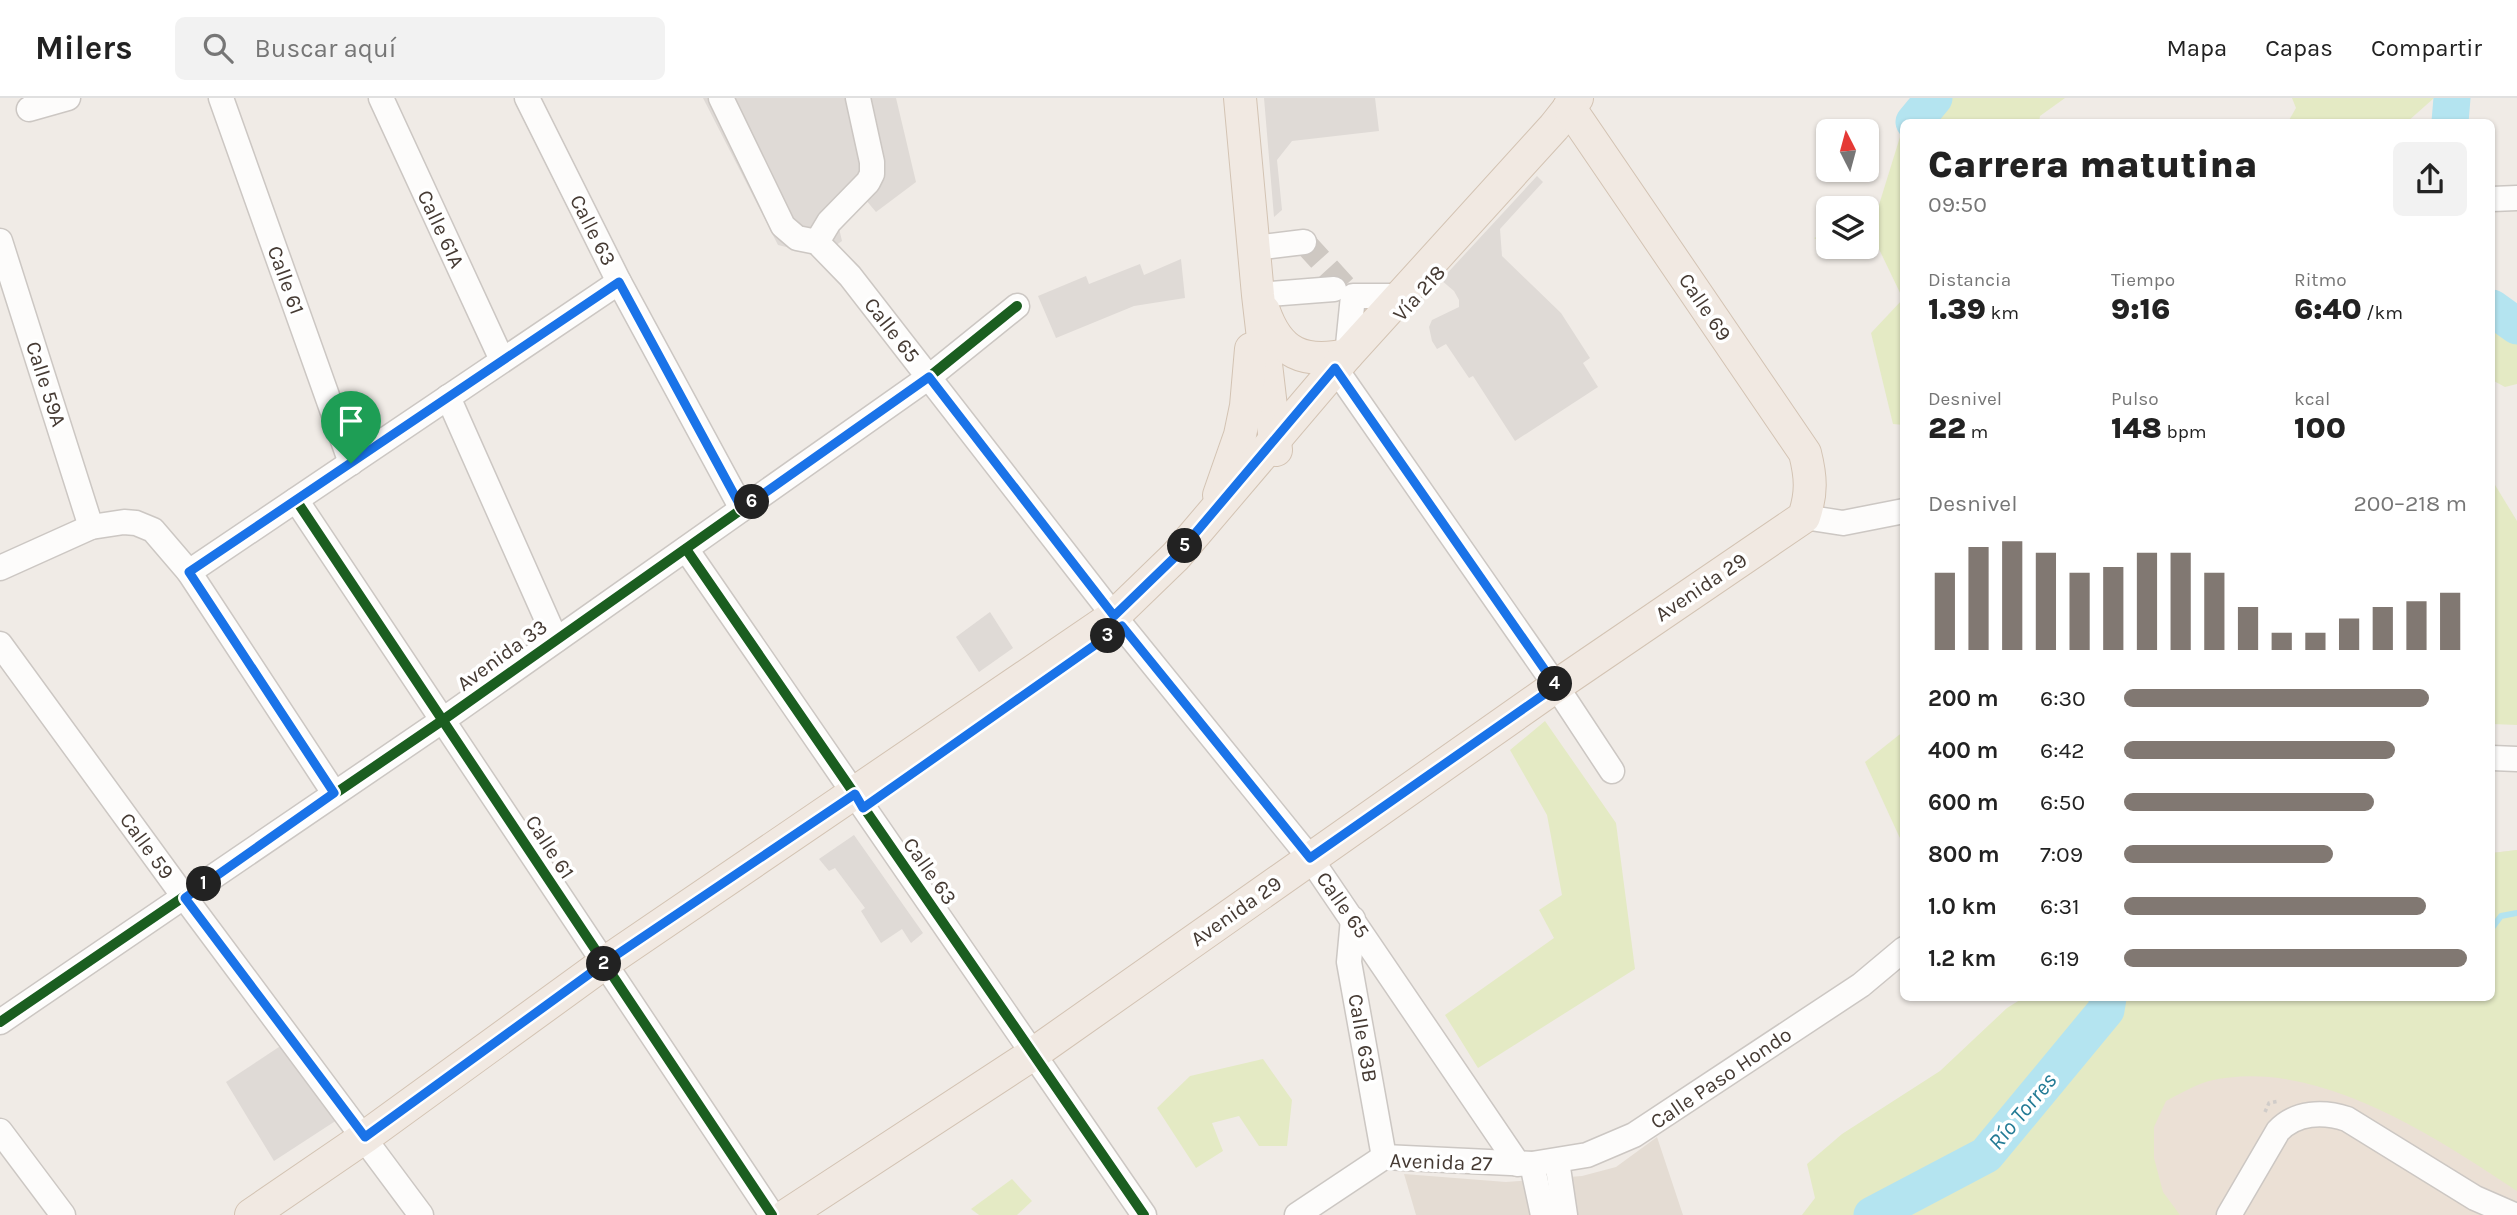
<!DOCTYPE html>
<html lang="es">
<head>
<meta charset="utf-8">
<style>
  :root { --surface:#fff; --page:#f2f2f2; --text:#222; --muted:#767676; --line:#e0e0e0; --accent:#817872 }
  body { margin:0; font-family:Karla,sans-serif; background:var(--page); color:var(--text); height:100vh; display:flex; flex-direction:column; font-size:26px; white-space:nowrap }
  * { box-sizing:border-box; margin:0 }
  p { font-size:23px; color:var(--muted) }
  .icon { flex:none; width:38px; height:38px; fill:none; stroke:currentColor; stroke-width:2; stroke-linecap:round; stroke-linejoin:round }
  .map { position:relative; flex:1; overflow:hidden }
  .details { position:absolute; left:1900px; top:21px; width:595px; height:882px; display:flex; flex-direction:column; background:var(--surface); border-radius:10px; box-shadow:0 2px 5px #0004 }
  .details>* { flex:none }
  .needle { width:46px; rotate:354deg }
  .buttons { position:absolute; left:1816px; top:21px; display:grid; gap:14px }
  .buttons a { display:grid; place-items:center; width:63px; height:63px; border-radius:10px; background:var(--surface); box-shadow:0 2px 5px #0004; font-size:35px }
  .pin { position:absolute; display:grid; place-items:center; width:60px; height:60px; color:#fff; margin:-72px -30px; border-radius:50% 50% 50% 0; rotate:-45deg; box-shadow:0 0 7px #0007 }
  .pin .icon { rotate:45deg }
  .km { position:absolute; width:35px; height:35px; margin:-18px; border-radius:50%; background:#222; color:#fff; font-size:19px; line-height:35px; text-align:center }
  .round { display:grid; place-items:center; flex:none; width:74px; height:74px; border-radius:10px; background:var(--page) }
  .summary { display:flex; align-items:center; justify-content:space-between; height:119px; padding:0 28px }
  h1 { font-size:38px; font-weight:800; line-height:52px }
  .metrics { display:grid; grid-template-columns:repeat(3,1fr); gap:10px; height:119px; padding:7px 28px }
  .metrics div { display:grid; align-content:center }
  .metrics b { font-size:30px; font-weight:800 }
  .metrics small { font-size:19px; font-weight:400 }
  .metrics p { font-size:19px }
  .chart { height:196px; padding:14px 28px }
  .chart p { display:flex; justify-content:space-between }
  .chart svg { width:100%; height:126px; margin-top:7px; stroke:var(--accent); stroke-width:6 }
  ul { padding:0 28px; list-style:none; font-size:23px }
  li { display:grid; grid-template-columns:112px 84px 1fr; align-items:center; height:52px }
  li i { height:18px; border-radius:9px; background:var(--accent) }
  header { display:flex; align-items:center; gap:42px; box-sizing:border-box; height:98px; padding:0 35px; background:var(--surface); border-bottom:2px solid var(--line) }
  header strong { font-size:33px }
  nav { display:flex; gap:38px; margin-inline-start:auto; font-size:24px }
  .search { width:490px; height:63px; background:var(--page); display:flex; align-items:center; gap:18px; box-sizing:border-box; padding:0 24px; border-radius:10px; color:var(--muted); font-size:26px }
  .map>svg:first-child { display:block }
</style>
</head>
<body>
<header>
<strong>Milers</strong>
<div class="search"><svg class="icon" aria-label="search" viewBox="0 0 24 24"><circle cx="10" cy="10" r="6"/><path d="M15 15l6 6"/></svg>Buscar aquí</div>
<nav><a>Mapa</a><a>Capas</a><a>Compartir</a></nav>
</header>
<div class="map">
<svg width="2517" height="1117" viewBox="0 0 2517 1117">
  <rect width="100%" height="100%" fill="#f0ebe6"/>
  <polygon fill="#e4dcd3" points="1657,1039 1683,1117 1416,1117 1404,1076 1506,1084 1582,1078 1616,1069"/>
  <polygon fill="#ebe0d5" points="2517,752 2517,1117 1872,1117 2105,912 2492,900 2492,755"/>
  <g fill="#e4eac4">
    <polygon points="1912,0 2065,0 2040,18 2039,24 1905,24"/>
    <polygon points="2292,0 2434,0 2407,24 2288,24 2296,10"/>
    <polygon points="1904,26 1904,327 1893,326 1871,235 1903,201 1878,149 1844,159 1814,140 1829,134 1829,149 1867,149 1867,116 1878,110"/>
    <polygon points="2492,200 2517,211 2517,286 2505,289 2492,282"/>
    <polygon points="2492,382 2517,423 2517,627 2492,626"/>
    <polygon points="1545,623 1616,725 1635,871 1478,970 1445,917 1554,840 1539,812 1562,797 1547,717 1510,652"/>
    <polygon points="1904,633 1904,749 1865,664"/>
    <path d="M2517,752v341c-83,-55 -202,-135 -308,-110 -14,4 -30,13 -43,20l-12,26v31l9,34 17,23h-378l13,-17 -8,-34 35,-30 98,-63 67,-63 16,-10h469v-145z"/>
    <polygon points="1263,961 1292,1002 1287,1048 1259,1048 1239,1018 1212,1025 1223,1053 1196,1070 1157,1010 1190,978"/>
    <polygon points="1012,1081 1032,1103 1017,1117 979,1117 971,1111"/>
  </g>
  <g fill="#dfdad6">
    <polygon points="703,0 896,0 916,84 876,114 865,101 838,126 842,143 818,160 803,153 778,147"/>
    <polygon points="1264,0 1375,0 1379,33 1292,43 1277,62 1282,112 1274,119"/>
    <polygon points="1537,78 1543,84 1500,131 1502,158 1561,215 1590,260 1583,265 1598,289 1515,343 1473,278 1469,280 1446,246 1437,251 1432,243 1429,229 1432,222 1459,209 1459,202 1454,193 1441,182"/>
    <polygon points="1181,161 1185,200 1134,208 1056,240 1038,198 1086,178 1089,186 1140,166 1144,177"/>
    <polygon points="990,514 1013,550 979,574 956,539"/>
    <polygon points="854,737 923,835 911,845 902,831 881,845 861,813 865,810 835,770 829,773 819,761"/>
    <polygon points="282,947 337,1022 274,1063 226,984"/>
  </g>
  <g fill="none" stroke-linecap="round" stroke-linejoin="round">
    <polyline stroke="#b4e4f0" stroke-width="6" points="2492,830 2501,818 2517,815"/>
    <g stroke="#b4e4f0" stroke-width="37">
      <polyline points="1914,24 1934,0"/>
      <polyline points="2450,24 2452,0"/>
      <polyline points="2492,210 2517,228"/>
      <polyline points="1872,1117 1986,1057 2106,912 2108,900"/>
    </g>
    <polyline stroke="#cec8c2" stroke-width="24" stroke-dasharray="24 12" stroke-linecap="butt" points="1304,144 1353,198"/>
    <g stroke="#ccc7c3" stroke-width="27">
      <g id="minor">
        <polyline points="221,0 351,365"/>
        <polyline points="381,0 502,262"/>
        <polyline points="527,0 619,184 742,411"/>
        <polyline points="721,0 783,128 797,140 817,144 850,178 1114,518"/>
        <polyline points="29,11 68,0"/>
        <polyline points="2492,101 2517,100"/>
        <polyline points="0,143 91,429"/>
        <polyline points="817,144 829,124 868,84 872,76 872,64 858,0"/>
        <polyline points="1254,150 1304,144"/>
        <polyline points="1258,197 1334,191"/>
        <polyline points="1347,257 1353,198 1400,198"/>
        <polyline points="1335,270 1556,588 1612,673"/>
        <polyline points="448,299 556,542"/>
        <polyline points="296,402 772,1117"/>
        <polyline points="1804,419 1843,425 1904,413"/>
        <polyline points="686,451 1144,1117"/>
        <polyline points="0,470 91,429 124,424 136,425 153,432 189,474 334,695"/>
        <polyline points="189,474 619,184"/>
        <polyline points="1122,528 1310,760 1518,1066"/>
        <polyline points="0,546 185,800 421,1117"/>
        <polyline points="2492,660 2517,661"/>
        <polyline points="1353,821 1349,864 1384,1059"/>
        <polyline points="0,924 443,622 929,279 1017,208"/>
        <polyline points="0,1033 63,1117"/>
        <polyline points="1557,1063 1565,1117"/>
        <polyline points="1532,1066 1543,1117"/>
        <polyline points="1297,1117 1384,1059 1532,1066 1587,1057 1634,1037 1861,887 1904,851"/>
        <path d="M2229,1117l49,-84c18,-19 45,-20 69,-12l128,79 39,17"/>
      </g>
    </g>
    <g stroke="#d3c3b3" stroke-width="34">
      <g id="major">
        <polyline points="1240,0 1258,197 1276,352"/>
        <path d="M1264,213c15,43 40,53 83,44"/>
        <polyline points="1219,397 1240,337 1246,308 1251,251"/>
        <polyline points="251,1117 365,1039 603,866 1114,518 1176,458 1347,257 1554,29 1577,0"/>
        <path d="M787,1117l246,-161 523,-368 248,-169c8,-24 7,-40 1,-64l-236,-346"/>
      </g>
    </g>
    <polyline stroke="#d0ccc9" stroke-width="3.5" stroke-dasharray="3.5 3.5" stroke-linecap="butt" points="2265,1014 2269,1005 2279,1003"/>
    <use href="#minor" stroke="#fdfcfb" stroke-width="24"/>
    <use href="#major" stroke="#f1e9e2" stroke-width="32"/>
    <g stroke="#fff" stroke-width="15">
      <g id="cycleway">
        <polyline points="296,402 772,1117"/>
        <polyline points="686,451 1144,1117"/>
        <polyline points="0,924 443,622 929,279 1017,208"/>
      </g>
    </g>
    <use href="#cycleway" stroke="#1b5e20" stroke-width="10"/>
  </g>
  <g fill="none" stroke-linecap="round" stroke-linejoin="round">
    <g stroke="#fff" stroke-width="14">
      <polygon id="route" points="619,184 742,411 929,279 1114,518 1176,458 1335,270 1556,588 1310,760 1122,528 863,710 855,696 603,866 365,1039 185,800 334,695 189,474"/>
    </g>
    <use href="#route" stroke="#1a73e8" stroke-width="9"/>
  </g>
  <g text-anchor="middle" stroke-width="7" stroke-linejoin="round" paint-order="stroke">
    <g font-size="21" fill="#453a33" stroke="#fff">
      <text transform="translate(441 131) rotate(65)" y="7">Calle 61A</text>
      <text transform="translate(593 132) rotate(63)" y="7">Calle 63</text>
      <text transform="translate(286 182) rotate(70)" y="7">Calle 61</text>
      <text transform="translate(1419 195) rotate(-48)" y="7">Vía 218</text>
      <text transform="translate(1705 209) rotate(56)" y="7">Calle 69</text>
      <text transform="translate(892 232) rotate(52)" y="7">Calle 65</text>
      <text transform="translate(46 286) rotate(72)" y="7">Calle 59A</text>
      <text transform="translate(1701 489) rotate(-34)" y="7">Avenida 29</text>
      <text transform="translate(502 557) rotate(-36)" y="7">Avenida 33</text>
      <text transform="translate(147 748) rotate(54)" y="7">Calle 59</text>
      <text transform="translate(550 749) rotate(57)" y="7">Calle 61</text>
      <text transform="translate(930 773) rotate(55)" y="7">Calle 63</text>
      <text transform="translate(1343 807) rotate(55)" y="7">Calle 65</text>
      <text transform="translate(1236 813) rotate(-35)" y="7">Avenida 29</text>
      <text transform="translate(1363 940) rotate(80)" y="7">Calle 63B</text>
      <text transform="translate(1721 980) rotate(-34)" y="7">Calle Paso Hondo</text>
      <text transform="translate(1441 1064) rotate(2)" y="7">Avenida 27</text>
    </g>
    <g font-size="23" font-style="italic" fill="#237b95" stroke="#fff">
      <text transform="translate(2022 1013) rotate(-50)" y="8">Río Torres</text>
    </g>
  </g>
</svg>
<div class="buttons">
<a><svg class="needle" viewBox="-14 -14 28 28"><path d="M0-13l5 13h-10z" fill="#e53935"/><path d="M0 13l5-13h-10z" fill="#767676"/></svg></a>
<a><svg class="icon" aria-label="layers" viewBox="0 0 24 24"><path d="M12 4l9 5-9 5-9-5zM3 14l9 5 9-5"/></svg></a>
</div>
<div class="pin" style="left:351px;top:365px;background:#1e9e55"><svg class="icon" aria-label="arrive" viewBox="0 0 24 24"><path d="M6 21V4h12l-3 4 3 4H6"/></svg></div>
<b class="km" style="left:204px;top:786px">1</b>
<b class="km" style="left:604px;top:866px">2</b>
<b class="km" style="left:1108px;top:538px">3</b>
<b class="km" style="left:1555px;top:586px">4</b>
<b class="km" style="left:1185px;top:448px">5</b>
<b class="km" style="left:752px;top:404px">6</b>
<section class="details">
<div class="summary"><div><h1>Carrera matutina</h1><p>09:50</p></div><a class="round"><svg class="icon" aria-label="share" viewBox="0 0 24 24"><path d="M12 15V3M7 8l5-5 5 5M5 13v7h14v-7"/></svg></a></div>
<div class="metrics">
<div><p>Distancia</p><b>1.39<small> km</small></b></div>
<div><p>Tiempo</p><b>9:16</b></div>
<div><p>Ritmo</p><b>6:40<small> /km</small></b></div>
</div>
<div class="metrics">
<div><p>Desnivel</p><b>22<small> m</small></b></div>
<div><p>Pulso</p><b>148<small> bpm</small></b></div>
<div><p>kcal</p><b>100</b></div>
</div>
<div class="chart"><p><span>Desnivel</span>200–218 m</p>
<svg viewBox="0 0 160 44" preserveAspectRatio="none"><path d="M5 44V17M15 44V8M25 44V6M35 44V10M45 44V17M55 44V15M65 44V10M75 44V10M85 44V17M95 44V29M105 44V38M115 44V38M125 44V33M135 44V29M145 44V27M155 44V24"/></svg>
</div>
<ul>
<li><b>200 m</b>6:30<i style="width:89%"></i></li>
<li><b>400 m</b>6:42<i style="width:79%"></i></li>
<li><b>600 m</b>6:50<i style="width:73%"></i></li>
<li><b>800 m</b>7:09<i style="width:61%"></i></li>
<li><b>1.0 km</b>6:31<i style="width:88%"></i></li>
<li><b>1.2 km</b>6:19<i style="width:100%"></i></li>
</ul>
</section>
</div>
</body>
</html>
